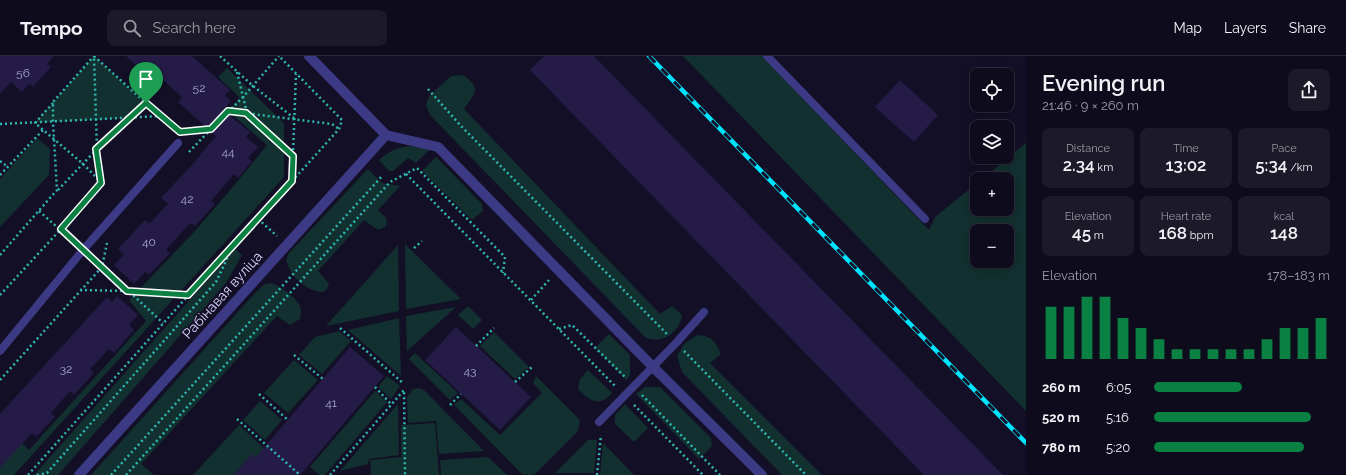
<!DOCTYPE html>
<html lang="en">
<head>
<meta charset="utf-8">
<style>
  :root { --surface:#0e0b1c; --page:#1c1929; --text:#f1f3f6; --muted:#9b9ba3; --line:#2e2b3b; --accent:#0b8043 }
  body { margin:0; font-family:Raleway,sans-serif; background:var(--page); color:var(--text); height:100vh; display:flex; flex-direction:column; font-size:15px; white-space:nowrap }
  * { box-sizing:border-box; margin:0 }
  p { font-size:13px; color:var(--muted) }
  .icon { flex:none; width:22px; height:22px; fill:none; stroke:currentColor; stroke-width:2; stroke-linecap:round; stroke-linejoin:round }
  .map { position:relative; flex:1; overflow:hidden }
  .sheet { display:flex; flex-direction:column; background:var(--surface); width:320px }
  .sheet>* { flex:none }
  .fabs { position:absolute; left:970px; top:12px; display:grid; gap:8px }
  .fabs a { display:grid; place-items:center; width:44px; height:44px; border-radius:8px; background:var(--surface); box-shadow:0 2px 10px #0003,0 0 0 1px var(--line); font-size:20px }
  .pin { position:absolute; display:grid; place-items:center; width:34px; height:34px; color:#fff; margin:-41px -17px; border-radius:50% 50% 50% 0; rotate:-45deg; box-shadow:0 0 4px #0007 }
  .pin .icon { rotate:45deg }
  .round { display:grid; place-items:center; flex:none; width:42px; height:42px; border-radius:8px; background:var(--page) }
  .summary { display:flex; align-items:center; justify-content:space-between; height:68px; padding:0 16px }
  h1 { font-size:22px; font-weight:600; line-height:30px }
  .stats { display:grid; grid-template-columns:repeat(3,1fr); gap:6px; height:68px; padding:4px 16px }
  .stats div { display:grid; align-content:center; border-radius:8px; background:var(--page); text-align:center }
  .stats b { font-size:17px; font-weight:600 }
  .stats small { font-size:11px; font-weight:400 }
  .stats p { font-size:11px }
  .chart { height:112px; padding:8px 16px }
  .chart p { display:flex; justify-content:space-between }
  .chart svg { width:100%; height:72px; margin-top:4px; stroke:var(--accent); stroke-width:6 }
  ul { padding:0 16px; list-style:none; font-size:13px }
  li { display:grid; grid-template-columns:64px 48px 1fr; align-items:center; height:30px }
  li i { height:10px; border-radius:5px; background:var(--accent) }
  header { display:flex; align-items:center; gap:24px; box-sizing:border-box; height:56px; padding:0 20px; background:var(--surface); border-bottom:1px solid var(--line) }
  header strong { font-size:19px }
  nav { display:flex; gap:22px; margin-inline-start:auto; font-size:14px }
  .search { width:280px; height:36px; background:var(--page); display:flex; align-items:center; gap:10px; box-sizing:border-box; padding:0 14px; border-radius:8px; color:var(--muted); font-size:15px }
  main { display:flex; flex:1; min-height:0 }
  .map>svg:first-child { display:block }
</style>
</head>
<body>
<header>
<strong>Tempo</strong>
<div class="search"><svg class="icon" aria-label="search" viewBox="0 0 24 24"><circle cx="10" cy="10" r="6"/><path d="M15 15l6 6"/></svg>Search here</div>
<nav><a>Map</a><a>Layers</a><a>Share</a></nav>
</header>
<main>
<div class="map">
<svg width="1026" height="419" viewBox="0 0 1026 419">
  <rect width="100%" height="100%" fill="#130f26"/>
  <g fill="#12302f" fill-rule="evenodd">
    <polygon points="94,0 146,47 130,62 35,67"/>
    <path d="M683,0h79l167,174 6,-13 42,-34v26h30v-30h-25l44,-36v268zM977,175h30v30h-30z"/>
    <polygon points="227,12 284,67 284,121 14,419 0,419 0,366 29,394 146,265 129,244 194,176 232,132 267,89 228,55 240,42 218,21"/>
    <path d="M463,19c20,14 11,19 1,34l196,205 12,-8 10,9c-2,18 -21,30 -37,22l-215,-222 -4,-10 3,-9 22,-20z"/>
    <polygon points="37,82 50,93 49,119 0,171 0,123"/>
    <path d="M413,90l16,4 -13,13 -8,-5 -15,13h-4l-10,-11c12,-10 18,-13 34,-14z"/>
    <polygon points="436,101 482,148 483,155 472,164 422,115"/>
    <path d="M368,113l14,14 18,3 -22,24 8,8 1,5 -2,4 -7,3 -14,-10 -46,51 11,13 -2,5 -4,3c-11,0 -23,-8 -30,-17 -3,-4 -5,-10 -7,-15l3,-7z"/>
    <polygon points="405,188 461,243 406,253"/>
    <polygon points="398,189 399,255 326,270"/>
    <polygon points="235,193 242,199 226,227 58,419 34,419"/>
    <path d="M272,227c8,3 21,12 26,20 4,5 3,10 2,16l-10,6 -13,-9 -136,148 13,11h-63l165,-183 9,-8z"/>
    <polygon points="468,250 482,264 473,273 458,259"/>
    <polygon points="456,251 407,295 406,260"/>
    <polygon points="399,262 401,320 348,274"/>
    <polygon points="339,275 351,285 322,318 299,299 315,281"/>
    <polygon points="494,276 529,311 515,323 480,290"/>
    <polygon points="609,278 630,299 630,319 626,324 595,292"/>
    <path d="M697,279c15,1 18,6 24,19l-11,9 112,112h-40l-100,-103 -5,-16 7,-12z"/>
    <polygon points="415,297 458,337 450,344 409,303"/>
    <polygon points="294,304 318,324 288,357 264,337"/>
    <path d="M588,314l24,23c-2,2 -5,6 -8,7 -10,5 -19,-4 -26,-11l2,-10z"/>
    <polygon points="387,320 400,330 391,343 378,331"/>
    <polygon points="536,320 580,364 578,375 535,418 530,419 522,418 454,349 461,343 500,379 542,337 533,327"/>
    <polygon points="645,331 660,331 711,382 712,390 699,403 636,338"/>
    <polygon points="419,332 424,334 484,395 439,398 436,365 408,367 407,341 413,333"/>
    <polygon points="375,335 387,346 325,419 320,419 310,411"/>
    <polygon points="260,345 282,364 265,384 243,364"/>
    <polygon points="398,348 399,399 369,403 368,408 340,415"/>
    <polygon points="625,348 648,372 634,386 615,368 615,359"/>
    <polygon points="435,367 439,419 371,419 370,404 401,401 401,369"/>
    <polygon points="239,369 293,419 193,419"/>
    <polygon points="588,384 597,384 594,417 555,417"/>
    <polygon points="603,387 634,419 600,419"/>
    <polygon points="488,401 507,419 441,419 440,404"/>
  </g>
  <g fill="#241b47">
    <polygon points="0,0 54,0 47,8 51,11 33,31 29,28 22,36 11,26 0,38"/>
    <polygon points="126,0 192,0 230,34 225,39 231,45 223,54 250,76 246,81 258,91 248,102 252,105 238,122 234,118 211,145 215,148 195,170 191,167 181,177 166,194 170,197 149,219 145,216 134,228 114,209 124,199 118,193 145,164 149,168 168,148 161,142 201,99 200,99 216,80 178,46 182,41 162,23 157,29"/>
    <polygon points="544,0 594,0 1003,419 924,419 530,14"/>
    <polygon points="900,24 938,59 914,86 875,51"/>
    <polygon points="117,240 138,259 129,269 134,274 114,297 109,293 90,313 94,317 74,339 70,335 51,357 55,361 36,381 32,377 0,412 0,358 107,241 112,246"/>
    <polygon points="456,271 531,341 500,374 425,304"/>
    <polygon points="350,291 384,320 300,419 233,419 252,398 256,401"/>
  </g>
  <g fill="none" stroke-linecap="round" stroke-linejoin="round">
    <g stroke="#2fb8b0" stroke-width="2.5" stroke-dasharray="2 3" stroke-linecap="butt">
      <polyline points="94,0 160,60"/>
      <polyline points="220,0 253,30 294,62"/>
      <polyline points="237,16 247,57 293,100"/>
      <polyline points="428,33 461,70 668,279"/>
      <polyline points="53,47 35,67 82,107 101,126"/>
      <polyline points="228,55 332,68 339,73"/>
      <polyline points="0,68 161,60 178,75"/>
      <polyline points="185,76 211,73 243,41 279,0"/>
      <polyline points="189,96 211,73"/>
      <polyline points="0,105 8,111"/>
      <polyline points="406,118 616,331"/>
      <polyline points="0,119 44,73"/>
      <polyline points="292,124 296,18"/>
      <polyline points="58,134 97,93 94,1"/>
      <polyline points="39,155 74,186"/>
      <polyline points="258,163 277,180"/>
      <polyline points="414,192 422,185"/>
      <polyline points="0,199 57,134 53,66 53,46 94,0"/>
      <polyline points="93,202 163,267"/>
      <polyline points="80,234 127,235 188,239"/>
      <polyline points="0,239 61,173 101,127 97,93 146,47"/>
      <polyline points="531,244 549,224"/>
      <polyline points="340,272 404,328"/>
      <polyline points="559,273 572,269 626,322"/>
      <polyline points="476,290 494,272"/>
      <polyline points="684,295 806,419"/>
      <polyline points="294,299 323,323"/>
      <polyline points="0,324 102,211 107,187"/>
      <polyline points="515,326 532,311"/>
      <polyline points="375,331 391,348"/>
      <polyline points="259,338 288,364"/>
      <polyline points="642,339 720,419"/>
      <polyline points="450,349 461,338"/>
      <polyline points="634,349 703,419"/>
      <polyline points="237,363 300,419"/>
      <polyline points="28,419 234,188 258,163 339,73 342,64 279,0"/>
      <polyline points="37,419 47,417 216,226 232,192"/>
      <polyline points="111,419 383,119"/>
      <polyline points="126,419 390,126 417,112 505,201 503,217"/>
      <polyline points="330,419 404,334 405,419"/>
      <polyline points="597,419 601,379"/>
    </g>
    <g stroke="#3d3a85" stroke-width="8">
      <polyline points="767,0 925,163"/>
      <polyline points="0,295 83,194 178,87"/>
      <polyline points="599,366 676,287 704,256"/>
    </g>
    <g stroke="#3d3a85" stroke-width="10">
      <polyline points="309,0 386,79"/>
      <polyline points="386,79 438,91 652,310 762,419"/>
      <polyline points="79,419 386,79"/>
    </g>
    <g stroke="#00e5ff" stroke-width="4.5">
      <polyline id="rail" points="649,0 1026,387"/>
    </g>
    <use href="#rail" stroke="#130f26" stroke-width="3" stroke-dasharray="9" stroke-linecap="butt"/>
  </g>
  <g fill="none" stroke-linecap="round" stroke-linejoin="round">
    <g stroke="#fff" stroke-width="8">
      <polygon id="route" points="146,47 180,76 211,73 228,55 246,57 293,100 292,125 188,239 127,235 61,173 101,127 96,93"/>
    </g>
    <use href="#route" stroke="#0b8043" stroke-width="5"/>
  </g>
  <g text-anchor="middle" stroke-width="3" stroke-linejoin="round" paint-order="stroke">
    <g font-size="12" fill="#aca6d1">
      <text x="23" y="21">56</text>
      <text x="199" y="36">52</text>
      <text x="228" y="100">44</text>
      <text x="187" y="147">42</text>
      <text x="149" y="190">40</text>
      <text x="66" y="317">32</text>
      <text x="470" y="319">43</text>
      <text x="331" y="351">41</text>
    </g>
    <g font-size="14" fill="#d9d4ff" stroke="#130f26">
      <text transform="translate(222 239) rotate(-48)" y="5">Рабінавая вуліца</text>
    </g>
  </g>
</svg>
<div class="fabs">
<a><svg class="icon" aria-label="locate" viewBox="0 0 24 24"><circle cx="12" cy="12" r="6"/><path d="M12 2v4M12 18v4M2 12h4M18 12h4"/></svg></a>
<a><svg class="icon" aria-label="layers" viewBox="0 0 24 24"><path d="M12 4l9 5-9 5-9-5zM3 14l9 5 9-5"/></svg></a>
<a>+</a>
<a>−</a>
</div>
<div class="pin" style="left:146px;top:47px;background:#1e9e55"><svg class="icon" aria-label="arrive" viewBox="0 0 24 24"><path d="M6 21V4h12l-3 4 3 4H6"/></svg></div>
</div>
<section class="sheet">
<div class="summary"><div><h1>Evening run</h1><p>21:46 · 9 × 260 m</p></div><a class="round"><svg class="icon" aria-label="share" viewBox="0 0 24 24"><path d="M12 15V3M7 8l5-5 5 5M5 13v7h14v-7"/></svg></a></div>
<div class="stats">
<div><p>Distance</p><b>2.34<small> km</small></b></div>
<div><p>Time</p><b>13:02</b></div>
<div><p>Pace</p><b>5:34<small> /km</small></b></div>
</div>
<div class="stats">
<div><p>Elevation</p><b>45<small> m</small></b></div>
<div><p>Heart rate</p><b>168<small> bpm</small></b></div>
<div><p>kcal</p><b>148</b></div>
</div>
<div class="chart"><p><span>Elevation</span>178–183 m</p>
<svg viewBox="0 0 160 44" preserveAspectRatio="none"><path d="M5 44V12M15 44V12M25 44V6M35 44V6M45 44V19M55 44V25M65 44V32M75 44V38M85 44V38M95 44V38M105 44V38M115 44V38M125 44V32M135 44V25M145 44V25M155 44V19"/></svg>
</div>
<ul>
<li><b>260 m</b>6:05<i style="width:50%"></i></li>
<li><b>520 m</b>5:16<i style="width:89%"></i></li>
<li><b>780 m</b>5:20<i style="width:85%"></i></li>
</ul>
</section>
</main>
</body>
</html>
